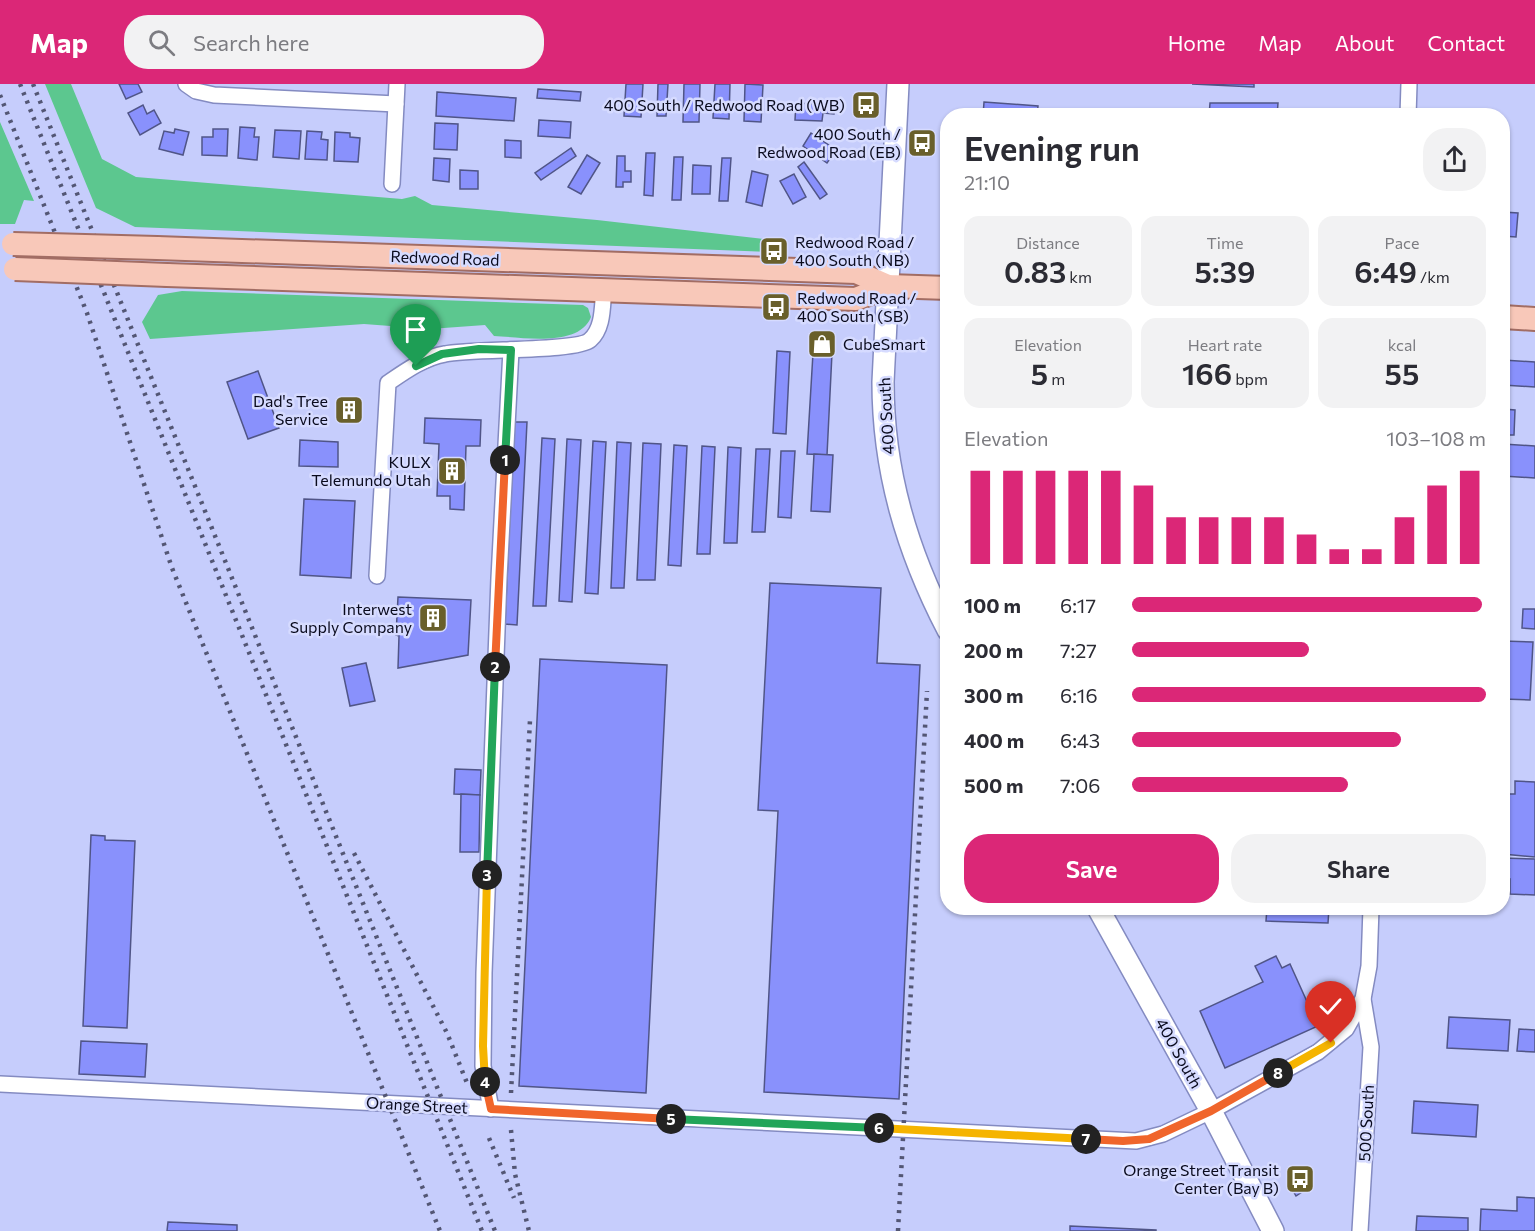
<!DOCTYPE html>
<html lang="en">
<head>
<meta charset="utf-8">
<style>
  :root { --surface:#fff; --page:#f2f2f3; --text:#2b2b33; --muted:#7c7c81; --accent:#db2777 }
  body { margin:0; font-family:Commissioner,sans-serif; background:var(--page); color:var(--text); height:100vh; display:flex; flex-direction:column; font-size:22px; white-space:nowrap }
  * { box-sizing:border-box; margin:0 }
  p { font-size:20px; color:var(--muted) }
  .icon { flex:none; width:33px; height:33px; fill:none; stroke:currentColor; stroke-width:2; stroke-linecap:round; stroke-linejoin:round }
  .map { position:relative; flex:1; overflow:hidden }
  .sheet { position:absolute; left:940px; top:24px; width:570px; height:807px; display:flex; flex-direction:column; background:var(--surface); border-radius:24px; box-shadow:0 2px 4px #0004 }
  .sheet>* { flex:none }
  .pin { position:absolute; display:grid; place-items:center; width:51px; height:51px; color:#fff; margin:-62px -26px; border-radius:50% 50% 50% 0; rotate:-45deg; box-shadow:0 0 6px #0007 }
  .pin .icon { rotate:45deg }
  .km { position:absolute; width:30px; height:30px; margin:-15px; border-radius:50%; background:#222; color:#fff; font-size:16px; line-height:30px; text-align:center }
  .round { display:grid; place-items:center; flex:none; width:63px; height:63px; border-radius:24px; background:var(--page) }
  .head { display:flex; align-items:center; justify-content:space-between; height:102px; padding:0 24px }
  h1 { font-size:33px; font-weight:600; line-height:45px }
  .figures { display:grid; grid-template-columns:repeat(3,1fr); gap:9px; height:102px; padding:6px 24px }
  .figures div { display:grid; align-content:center; border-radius:15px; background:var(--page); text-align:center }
  .figures b { font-size:30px; font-weight:600 }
  .figures small { font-size:16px; font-weight:400 }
  .figures p { font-size:16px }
  .chart { height:168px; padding:12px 24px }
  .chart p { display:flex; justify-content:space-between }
  .chart svg { width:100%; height:108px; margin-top:6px; stroke:var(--accent); stroke-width:6 }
  .primary-button { display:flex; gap:12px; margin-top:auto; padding:12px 24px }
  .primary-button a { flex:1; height:69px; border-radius:24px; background:var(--accent); color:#fff; font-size:24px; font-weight:600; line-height:69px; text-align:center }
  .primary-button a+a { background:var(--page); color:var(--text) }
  ul { padding:0 24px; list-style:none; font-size:20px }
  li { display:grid; grid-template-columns:96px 72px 1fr; align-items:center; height:45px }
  li i { height:15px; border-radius:8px; background:var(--accent) }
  header { display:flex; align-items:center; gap:36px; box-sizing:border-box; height:84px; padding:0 30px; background:var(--accent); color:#fff }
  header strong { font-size:28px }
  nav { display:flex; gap:33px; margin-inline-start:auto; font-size:21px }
  .search { width:420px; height:54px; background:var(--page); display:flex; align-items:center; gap:15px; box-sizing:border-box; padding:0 21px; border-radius:24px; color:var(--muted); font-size:22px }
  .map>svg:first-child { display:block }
</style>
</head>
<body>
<header>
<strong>Map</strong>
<div class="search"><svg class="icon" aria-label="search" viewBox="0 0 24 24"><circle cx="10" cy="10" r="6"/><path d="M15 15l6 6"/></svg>Search here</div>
<nav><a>Home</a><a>Map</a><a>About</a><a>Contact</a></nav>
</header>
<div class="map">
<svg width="1535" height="1147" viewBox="0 0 1535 1147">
  <rect width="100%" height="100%" fill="#c6cdfc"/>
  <g fill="#5cc78f">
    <polygon points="45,0 71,0 102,75 136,93 402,115 415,112 432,121 597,136 773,156 772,168 135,143 96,124"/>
    <polygon points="0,38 34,117 24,116 15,140 0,140"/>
    <path d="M182,207l401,14 5,3 3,9c-12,31 -70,20 -97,19l-9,-11 -55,4 -66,-5 -214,15 -8,-17 16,-27z"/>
  </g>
  <g fill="#8991fc" stroke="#505587" stroke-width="1.5">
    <polygon points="119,0 138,0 142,8 126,15"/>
    <polygon points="626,0 643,0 641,33 624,32"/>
    <polygon points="658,0 668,0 666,32 657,32"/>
    <polygon points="684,0 700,0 699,38 683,38"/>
    <polygon points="715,0 730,0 729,35 713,34"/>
    <polygon points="745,0 763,1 761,38 744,37"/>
    <polygon points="1192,0 1254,0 1254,3"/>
    <polygon points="538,5 581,8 580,17 537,14"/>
    <polygon points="437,8 516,14 514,37 436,32"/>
    <polygon points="984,18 1038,22 1037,32 983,32"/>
    <polygon points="796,19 835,21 834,30 823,29 822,37 795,36"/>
    <polygon points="1210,19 1278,19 1277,32 1209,32"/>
    <polygon points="143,21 147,30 154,26 161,39 140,51 128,29"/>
    <polygon points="539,36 571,38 570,54 538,52"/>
    <polygon points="435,39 458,40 457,66 434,65"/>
    <polygon points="240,43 255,44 254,53 259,53 257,76 238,74"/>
    <polygon points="175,45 189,48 183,71 159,65 164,47 174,49"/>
    <polygon points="213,45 228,45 227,72 202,71 202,53 213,53"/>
    <polygon points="275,46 301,47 299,75 273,73"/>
    <polygon points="307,47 322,48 321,55 328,56 327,76 305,75"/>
    <polygon points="335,48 350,49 350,53 360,54 358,78 334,77"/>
    <polygon points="811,49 836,66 827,79 803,62"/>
    <polygon points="505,56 521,57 521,74 505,73"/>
    <polygon points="571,64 576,72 541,96 535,89"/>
    <polygon points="646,69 655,69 653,112 644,111"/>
    <polygon points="587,71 600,79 581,110 568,103"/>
    <polygon points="617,72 625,72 625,87 631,87 631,98 623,98 623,103 616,103"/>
    <polygon points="674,73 683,73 681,116 672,116"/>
    <polygon points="434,74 450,75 449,98 433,96"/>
    <polygon points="722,74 731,74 728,117 719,117"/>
    <polygon points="804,78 827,110 820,115 798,83"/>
    <polygon points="693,81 711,82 710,110 692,110"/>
    <polygon points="460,86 478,87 478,105 460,105"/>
    <polygon points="752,87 768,91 762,122 746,118"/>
    <polygon points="794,90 806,113 793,120 780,97"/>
    <polygon points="1503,128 1518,129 1516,153 1503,152"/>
    <polygon points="813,251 832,252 832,269 813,269"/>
    <polygon points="777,267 790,268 786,350 773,349"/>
    <polygon points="813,269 832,269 827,371 807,370"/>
    <polygon points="1503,276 1535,278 1535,303 1503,301"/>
    <polygon points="258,287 279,344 248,355 227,298"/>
    <polygon points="359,320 359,331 340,332 339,321"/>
    <polygon points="1503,325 1515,326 1514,351 1503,351"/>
    <polygon points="425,334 481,336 480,362 466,362 464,426 450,425 450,412 437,412 439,360 424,359"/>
    <polygon points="514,338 527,338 517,541 505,540"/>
    <polygon points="542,354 555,355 546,522 533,522"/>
    <polygon points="567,355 581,356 572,518 559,517"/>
    <polygon points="300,356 338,358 338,383 299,382"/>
    <polygon points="593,357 606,358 598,510 585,509"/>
    <polygon points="617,358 631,359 624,504 611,504"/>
    <polygon points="643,359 661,360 655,496 637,496"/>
    <polygon points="1503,360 1535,362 1535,394 1503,392"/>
    <polygon points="674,361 687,362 681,482 668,481"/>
    <polygon points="702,362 715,363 710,470 697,470"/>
    <polygon points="728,363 741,364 737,459 724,459"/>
    <polygon points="756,365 770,365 765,448 752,448"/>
    <polygon points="781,367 795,367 791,434 778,433"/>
    <polygon points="814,370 833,371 830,428 811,427"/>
    <polygon points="304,415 355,417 351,494 300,491"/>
    <polygon points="770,499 881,504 877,579 920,581 899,1015 764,1008 778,727 758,726"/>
    <polygon points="398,513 471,516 468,571 398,584 399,552 396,551"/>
    <polygon points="1523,525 1535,525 1535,545 1522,544"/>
    <polygon points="1503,557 1533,558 1530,616 1503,615"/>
    <polygon points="540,575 667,581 646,1009 519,1002"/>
    <polygon points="366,579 375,617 350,622 342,584"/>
    <polygon points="455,685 481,686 480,711 454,710"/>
    <polygon points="1515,697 1535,698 1535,773 1503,770 1503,710 1515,710"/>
    <polygon points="461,710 480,711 479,768 460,768"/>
    <polygon points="91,751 105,752 105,756 135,757 127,944 83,942"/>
    <polygon points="1503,774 1535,775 1535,811 1510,810 1510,795 1503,794"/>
    <polygon points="1267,824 1329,824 1328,839 1266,837"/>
    <polygon points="1276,872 1282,884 1290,880 1318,942 1225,984 1200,927 1263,898 1255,882"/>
    <polygon points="1449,933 1510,936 1508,967 1447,964"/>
    <polygon points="1519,945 1535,946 1535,968 1517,967"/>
    <polygon points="81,957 147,960 145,993 79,990"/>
    <polygon points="1414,1017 1478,1021 1476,1053 1412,1049"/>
    <polygon points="1294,1092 1302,1108 1296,1112 1287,1096"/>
    <polygon points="1517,1113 1535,1114 1535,1147 1480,1147 1481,1125 1517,1127"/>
    <polygon points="1417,1132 1468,1134 1468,1147 1416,1147"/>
    <polygon points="168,1138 237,1141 237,1147 167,1147"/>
    <polygon points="1070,1142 1156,1146 1156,1147 1070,1147"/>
  </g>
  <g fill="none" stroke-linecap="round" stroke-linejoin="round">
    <g stroke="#848bc1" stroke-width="18">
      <g id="street">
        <polyline points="186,0 196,7 214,11 396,20"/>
        <polyline points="1408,32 1409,0"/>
        <polyline points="392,100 397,0"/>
        <path d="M377,492l11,-193c16,-11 37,-26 57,-29 26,-6 132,-2 145,-14 14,-12 12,-35 14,-52"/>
        <polyline points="0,1000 1136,1057 1163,1050 1211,1027 1318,968 1346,945 1363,915"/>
        <polyline points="491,1025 483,982 484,889 499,494 511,266"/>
        <polyline points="1360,1147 1371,963 1363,915 1369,882 1371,824"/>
      </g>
    </g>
    <g stroke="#848bc1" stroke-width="24">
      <g id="secondary">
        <path d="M898,0l-15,298c0,89 24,169 65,248"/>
        <polyline points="1098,824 1211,1027 1273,1147"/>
      </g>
    </g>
    <g stroke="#a26d64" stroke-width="26">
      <g id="primary">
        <polyline points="157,164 856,188 888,202 948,204"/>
        <polyline points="167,191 856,215 888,202"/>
        <polyline points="1503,233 1535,235"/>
      </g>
    </g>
    <use href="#street" stroke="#fff" stroke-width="15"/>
    <use href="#secondary" stroke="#fff" stroke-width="21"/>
    <use href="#primary" stroke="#f8c8b9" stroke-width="22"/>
    <g stroke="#535674" stroke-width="4.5" stroke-dasharray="3 6" stroke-linecap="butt">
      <polyline points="20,0 482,1147"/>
      <polyline points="33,0 495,1147"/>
      <polyline points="0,11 87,229 172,484 440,1147"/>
      <polyline points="354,769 447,949 467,999"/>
      <polyline points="511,1009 530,636"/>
      <polyline points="511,1046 515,1090 529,1147"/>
      <polyline points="489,1054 514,1114"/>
      <polyline points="898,1147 927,607"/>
    </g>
    <g stroke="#a26d64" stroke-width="26" stroke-linecap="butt">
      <g id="primary-bridge">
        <polyline points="13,160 157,164"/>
        <polyline points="15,185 167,191"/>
      </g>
    </g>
    <use href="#primary-bridge" stroke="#f8c8b9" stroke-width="22"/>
  </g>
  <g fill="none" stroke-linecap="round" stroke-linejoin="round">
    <g stroke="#fff" stroke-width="12">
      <polyline id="split-1" points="416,282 442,270 479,265 511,266 505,376"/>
    </g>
    <g stroke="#fff" stroke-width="12">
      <polyline id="split-2" points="495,583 505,376"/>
    </g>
    <g stroke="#fff" stroke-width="12">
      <polyline id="split-3" points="487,791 495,583"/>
    </g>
    <g stroke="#fff" stroke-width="12">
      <polyline id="split-4" points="485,998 483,962 487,791"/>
    </g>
    <g stroke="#fff" stroke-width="12">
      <polyline id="split-5" points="485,998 491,1025 671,1035"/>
    </g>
    <g stroke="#fff" stroke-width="12">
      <polyline id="split-6" points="671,1035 879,1044"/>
    </g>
    <g stroke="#fff" stroke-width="12">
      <polyline id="split-7" points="879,1044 1086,1055"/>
    </g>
    <g stroke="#fff" stroke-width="12">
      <polyline id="split-8" points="1086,1055 1123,1057 1149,1055 1211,1027 1278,989"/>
    </g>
    <g stroke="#fff" stroke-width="12">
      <polyline id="split-9" points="1278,989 1331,959"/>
    </g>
    <use href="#split-1" stroke="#22a559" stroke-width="8"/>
    <use href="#split-2" stroke="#f0652b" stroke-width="8"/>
    <use href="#split-3" stroke="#22a559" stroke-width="8"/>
    <use href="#split-4" stroke="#f5b400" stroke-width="8"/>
    <use href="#split-5" stroke="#f0652b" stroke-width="8"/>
    <use href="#split-6" stroke="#22a559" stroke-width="8"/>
    <use href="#split-7" stroke="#f5b400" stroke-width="8"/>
    <use href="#split-8" stroke="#f0652b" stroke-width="8"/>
    <use href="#split-9" stroke="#f5b400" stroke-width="8"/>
  </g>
  <defs>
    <g id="bus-square" transform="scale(1.5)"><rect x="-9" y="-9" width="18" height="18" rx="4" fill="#695f2b" stroke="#d6dbff"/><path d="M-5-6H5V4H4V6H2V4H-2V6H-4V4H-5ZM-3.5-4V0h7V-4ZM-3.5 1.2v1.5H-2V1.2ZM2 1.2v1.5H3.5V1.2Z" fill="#fff"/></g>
    <g id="shop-square" transform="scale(1.5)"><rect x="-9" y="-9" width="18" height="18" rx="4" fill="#695f2b" stroke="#d6dbff"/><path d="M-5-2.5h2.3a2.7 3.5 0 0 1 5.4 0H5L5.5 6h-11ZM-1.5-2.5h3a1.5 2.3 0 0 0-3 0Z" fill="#fff"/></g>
    <g id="building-square" transform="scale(1.5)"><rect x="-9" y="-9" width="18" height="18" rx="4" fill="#695f2b" stroke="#d6dbff"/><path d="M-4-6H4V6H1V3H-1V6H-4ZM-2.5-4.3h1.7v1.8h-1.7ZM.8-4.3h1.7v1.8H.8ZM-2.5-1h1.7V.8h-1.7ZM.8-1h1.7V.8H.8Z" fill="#fff"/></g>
  </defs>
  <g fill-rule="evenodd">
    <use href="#bus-square" x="866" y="21"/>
    <use href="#bus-square" x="922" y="59"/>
    <use href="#bus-square" x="774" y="167"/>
    <use href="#bus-square" x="776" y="223"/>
    <use href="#shop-square" x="822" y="260"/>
    <use href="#building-square" x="349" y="326"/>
    <use href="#building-square" x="452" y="387"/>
    <use href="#building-square" x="433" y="534"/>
    <use href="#bus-square" x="1300" y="1095"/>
  </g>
  <g text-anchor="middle" stroke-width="5" stroke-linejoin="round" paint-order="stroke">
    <g font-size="16" fill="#090a1d" stroke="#d6dbff" text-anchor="end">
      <text x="845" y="27">400 South / Redwood Road (WB)</text>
      <text x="901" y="56">400 South /<tspan x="901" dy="18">Redwood Road (EB)</tspan></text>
      <text x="795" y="164" text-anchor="start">Redwood Road /<tspan x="795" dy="18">400 South (NB)</tspan></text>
      <text x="797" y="220" text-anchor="start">Redwood Road /<tspan x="797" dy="18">400 South (SB)</tspan></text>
      <text x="843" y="266" text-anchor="start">CubeSmart</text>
      <text x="328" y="323">Dad's Tree<tspan x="328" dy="18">Service</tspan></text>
      <text x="431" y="384">KULX<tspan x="431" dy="18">Telemundo Utah</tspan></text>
      <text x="412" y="531">Interwest<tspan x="412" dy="18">Supply Company</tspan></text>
      <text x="1279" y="1092">Orange Street Transit<tspan x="1279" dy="18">Center (Bay B)</tspan></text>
    </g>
    <g font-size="16" fill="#090a1d" stroke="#d6dbff">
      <text transform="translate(445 174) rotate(2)" y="6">Redwood Road</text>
      <text transform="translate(886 332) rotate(-93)" y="6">400 South</text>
      <text transform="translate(1179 969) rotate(61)" y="6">400 South</text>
      <text transform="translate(417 1021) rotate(3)" y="6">Orange Street</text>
      <text transform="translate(1366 1039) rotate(-87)" y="6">500 South</text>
    </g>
  </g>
</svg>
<div class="pin" style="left:416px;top:282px;background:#1e9e55"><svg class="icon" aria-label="arrive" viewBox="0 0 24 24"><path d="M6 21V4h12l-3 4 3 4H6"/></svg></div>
<div class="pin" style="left:1331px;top:959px;background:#d93025"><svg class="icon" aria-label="check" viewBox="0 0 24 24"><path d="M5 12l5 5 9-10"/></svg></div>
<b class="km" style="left:505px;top:376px">1</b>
<b class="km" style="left:495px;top:583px">2</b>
<b class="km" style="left:487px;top:791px">3</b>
<b class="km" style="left:485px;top:998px">4</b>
<b class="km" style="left:671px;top:1035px">5</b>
<b class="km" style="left:879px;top:1044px">6</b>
<b class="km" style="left:1086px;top:1055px">7</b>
<b class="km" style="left:1278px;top:989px">8</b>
<section class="sheet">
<div class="head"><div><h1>Evening run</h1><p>21:10</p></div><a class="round"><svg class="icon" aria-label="share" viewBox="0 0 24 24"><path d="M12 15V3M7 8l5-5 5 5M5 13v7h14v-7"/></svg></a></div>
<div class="figures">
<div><p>Distance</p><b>0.83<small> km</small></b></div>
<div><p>Time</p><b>5:39</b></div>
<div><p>Pace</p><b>6:49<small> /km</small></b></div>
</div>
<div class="figures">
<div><p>Elevation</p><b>5<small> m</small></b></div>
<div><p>Heart rate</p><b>166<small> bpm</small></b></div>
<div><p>kcal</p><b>55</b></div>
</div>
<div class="chart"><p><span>Elevation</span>103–108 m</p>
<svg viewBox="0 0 160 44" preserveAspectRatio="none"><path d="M5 44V6M15 44V6M25 44V6M35 44V6M45 44V6M55 44V12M65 44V25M75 44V25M85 44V25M95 44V25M105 44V32M115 44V38M125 44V38M135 44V25M145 44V12M155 44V6"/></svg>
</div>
<ul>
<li><b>100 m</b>6:17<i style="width:99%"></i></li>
<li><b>200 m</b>7:27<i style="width:50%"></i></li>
<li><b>300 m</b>6:16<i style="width:100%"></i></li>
<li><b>400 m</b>6:43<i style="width:76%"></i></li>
<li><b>500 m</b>7:06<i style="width:61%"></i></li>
</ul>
<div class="primary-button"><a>Save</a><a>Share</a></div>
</section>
</div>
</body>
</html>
